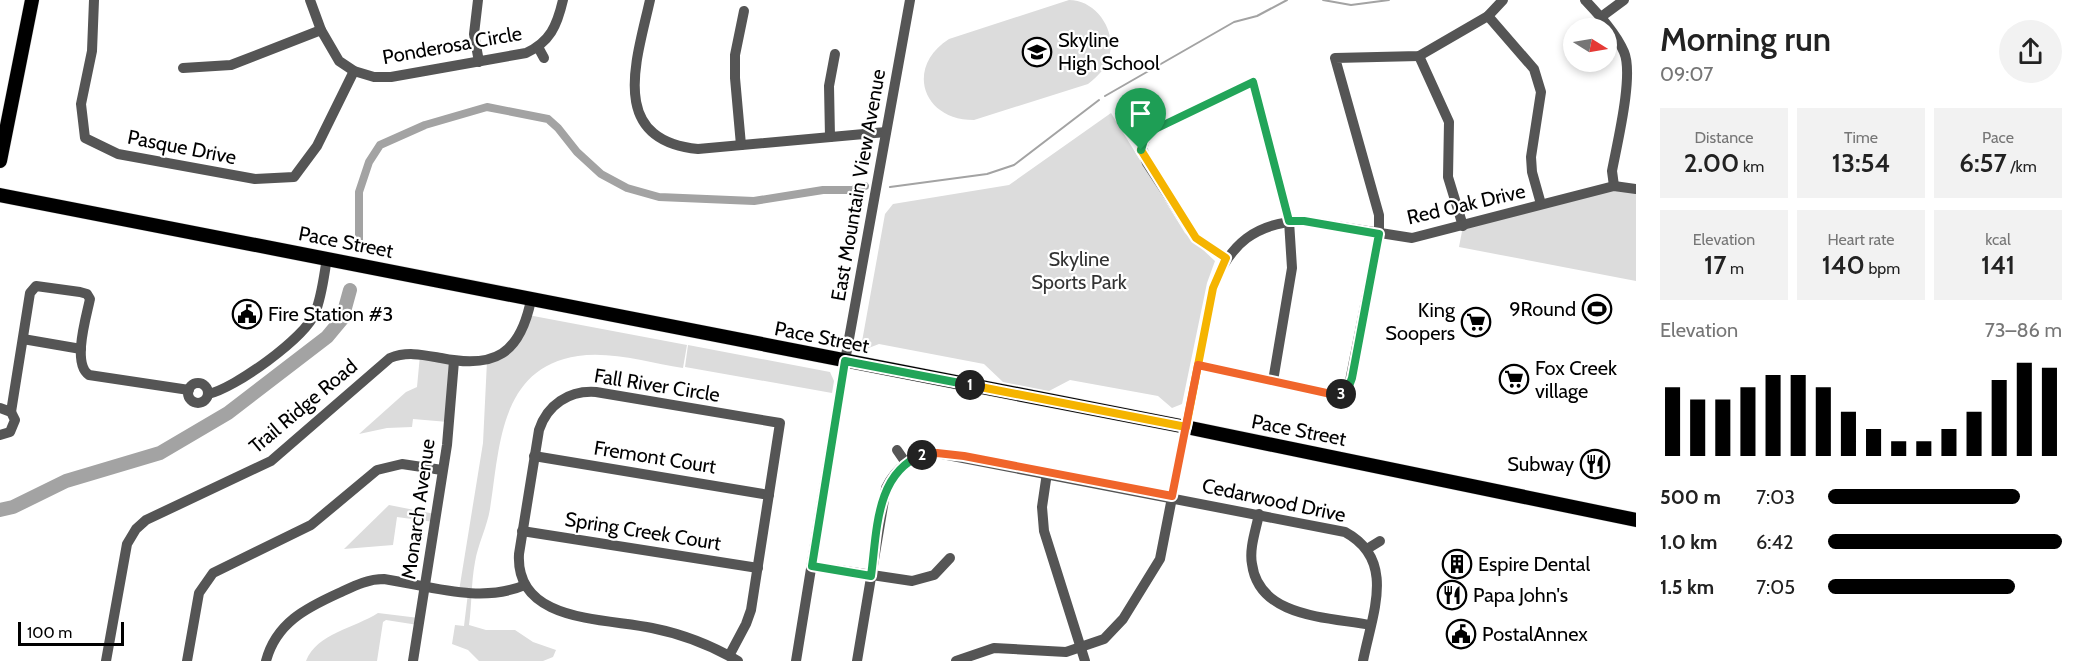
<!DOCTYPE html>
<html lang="en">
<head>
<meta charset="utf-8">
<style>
  :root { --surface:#fff; --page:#f2f2f2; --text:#222; --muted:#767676; --accent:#000 }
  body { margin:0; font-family:Cabin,sans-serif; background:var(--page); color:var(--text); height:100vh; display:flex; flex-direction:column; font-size:22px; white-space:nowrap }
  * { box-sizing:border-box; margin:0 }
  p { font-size:20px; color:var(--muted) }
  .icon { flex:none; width:33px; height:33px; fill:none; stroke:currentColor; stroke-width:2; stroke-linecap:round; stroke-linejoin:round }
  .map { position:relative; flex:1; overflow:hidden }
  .panel { display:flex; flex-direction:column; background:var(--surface); width:450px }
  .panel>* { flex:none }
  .needle { width:39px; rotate:101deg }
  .buttons { position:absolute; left:1563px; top:18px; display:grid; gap:12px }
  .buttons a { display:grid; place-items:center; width:54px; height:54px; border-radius:50%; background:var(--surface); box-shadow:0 3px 9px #0003; font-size:30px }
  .scale { position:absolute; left:18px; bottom:15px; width:106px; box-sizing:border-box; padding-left:6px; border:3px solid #000; border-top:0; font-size:16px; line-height:21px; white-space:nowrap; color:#000; -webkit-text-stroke:4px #fff; paint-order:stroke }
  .pin { position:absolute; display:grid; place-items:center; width:51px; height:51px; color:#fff; margin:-62px -26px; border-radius:50% 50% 50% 0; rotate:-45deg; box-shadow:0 0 6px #0007 }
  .pin .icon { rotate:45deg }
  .km { position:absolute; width:30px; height:30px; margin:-15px; border-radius:50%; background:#222; color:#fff; font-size:16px; line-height:30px; text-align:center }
  .round { display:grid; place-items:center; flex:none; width:63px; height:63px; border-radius:32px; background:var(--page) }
  .summary { display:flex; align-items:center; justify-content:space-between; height:102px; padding:0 24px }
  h1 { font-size:33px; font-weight:600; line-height:45px }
  .figures { display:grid; grid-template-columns:repeat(3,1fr); gap:9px; height:102px; padding:6px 24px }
  .figures div { display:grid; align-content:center; border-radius:0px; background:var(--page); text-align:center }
  .figures b { font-size:26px; font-weight:600 }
  .figures small { font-size:16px; font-weight:400 }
  .figures p { font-size:16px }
  .chart { height:168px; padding:12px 24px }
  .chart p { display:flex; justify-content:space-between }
  .chart svg { width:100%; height:108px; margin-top:6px; stroke:var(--accent); stroke-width:6 }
  ul { padding:0 24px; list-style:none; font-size:20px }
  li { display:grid; grid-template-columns:96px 72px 1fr; align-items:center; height:45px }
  li i { height:15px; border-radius:8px; background:var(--accent) }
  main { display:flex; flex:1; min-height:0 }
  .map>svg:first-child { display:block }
</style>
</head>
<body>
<main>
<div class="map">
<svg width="1636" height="661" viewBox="0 0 1636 661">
  <rect width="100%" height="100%" fill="#fff"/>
  <g fill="#dcdcdc">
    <path d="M1069,0c26,0 46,28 41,53 -2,14 -12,23 -22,31l-114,36c-52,0 -69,-53 -25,-81z"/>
    <polygon points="1111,113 1185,233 1215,261 1207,283 1182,404 1172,408 1158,396 1070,380 1049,391 1003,382 984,364 879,344 866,349 861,347 885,214 893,204 1009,185"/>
    <polygon points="1614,186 1636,189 1636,281 1459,247 1463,226"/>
    <path d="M528,315l159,30 -4,23c-33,-5 -71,-17 -105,-12 -79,12 -78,91 -88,153 -3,18 -12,35 -15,53 -4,21 -3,42 -6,63l17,5h29l18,12 23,8 -3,7 -10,4h-64l-11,-11 -16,-6 3,-19 9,1 4,-33 -9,-2 24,-148 4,-82 10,-4z"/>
    <polygon points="688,345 830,372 834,381 832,393 685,367"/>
    <polygon points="420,355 454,361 448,422 413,419 412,427 387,428 359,434 406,392 417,387"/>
    <polygon points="389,505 435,514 434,522 397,517 393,545 344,549"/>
    <path d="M378,613l41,5 -1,7 -32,-5 -3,2 -6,39h-71c11,-28 49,-33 72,-48z"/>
  </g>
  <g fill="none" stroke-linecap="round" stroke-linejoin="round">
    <g stroke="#a3a3a3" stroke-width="2">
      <polyline points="1323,0 1351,5 1389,0"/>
      <polyline points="1105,96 1234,22 1257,16 1287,0"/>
      <polyline points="890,187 987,174 1014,165 1099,100"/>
    </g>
    <polyline stroke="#a3a3a3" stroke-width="8" points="359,244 359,192 369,162 380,145 425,125 487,107 548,119 558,128 577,152 601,174 627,188 659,197 754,201 823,190 852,190 865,186"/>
    <polyline stroke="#a3a3a3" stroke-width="14" points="0,510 13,507 66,481 160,453 228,413 327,337 342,319 350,290"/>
    <g stroke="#dbdbdb" stroke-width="15">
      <g id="major">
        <polyline points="0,161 32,0"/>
        <polyline points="0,195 1186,427 1636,520"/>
      </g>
    </g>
    <g stroke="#555" stroke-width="10">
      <polyline points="94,0 92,51 81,104 85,138 118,154 255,179 294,177 317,146 354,71"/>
      <path d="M310,0l11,30 18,31 15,10 20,6h17l135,-24c24,-11 31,-27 37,-53"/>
      <polyline points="478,0 474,34 479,62"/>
      <path d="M650,0c-13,59 -43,140 48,149l188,-17"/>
      <path d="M1585,0c14,15 31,33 39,52 10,23 -7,92 -12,119l2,15"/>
      <polyline points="1488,16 1534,69 1541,92 1531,157 1532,172 1541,204"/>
      <polyline points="1601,17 1624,0"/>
      <polyline points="538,47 544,58"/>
      <polyline points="1419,56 1449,122 1448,177 1463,226"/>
      <polyline points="183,68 231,65 321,30"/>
      <polyline points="830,137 829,86 835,54"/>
      <polyline points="741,145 735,78 735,55 744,11"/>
      <path d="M1226,258l-30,-20 -49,-75c-6,-14 -6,-20 4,-32l102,-49 36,139 3,47 -19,113"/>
      <polyline points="23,339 81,349"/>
      <polyline points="1198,365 1331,394 1342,393 1349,386 1379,235 1379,215 1335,58 1419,56 1488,16 1503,0"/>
      <circle cx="198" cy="393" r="10"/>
      <path d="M208,394c26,-5 97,-56 107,-81 7,-17 9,-38 12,-55"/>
      <polyline points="0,408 11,412 15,420 10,432 0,435"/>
      <path d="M11,412l19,-119 6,-7 44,6 7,2 3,5c-4,19 -18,65 -1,76l100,15"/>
      <polyline points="897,450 906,463"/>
      <polyline points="534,456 769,495"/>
      <polyline points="1047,473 1042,507 1044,531 1085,661"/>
      <path d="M1259,514c-3,16 -10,34 -7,50 7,54 77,53 118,61"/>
      <polyline points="522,531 758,568"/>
      <polyline points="1367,549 1380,541"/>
      <polyline points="812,566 912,581 934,575 950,558"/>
      <path d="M729,656l17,-32 5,-14 29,-187 -184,-31c-27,-2 -49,13 -57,38l-20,124c-4,69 86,64 133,74 30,6 59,17 86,33"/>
      <path d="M106,661l21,-117 9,-15 10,-9 125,-59 119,-103c17,-7 34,-3 51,0 54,11 79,-4 90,-58"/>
      <polyline points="187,661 199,593 213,573 311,525 377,470 402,464 442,470"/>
      <path d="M266,661c10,-38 40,-53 73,-68 15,-7 28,-14 45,-14 46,7 97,25 141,6"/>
      <polyline points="413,661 447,445 454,361"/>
      <polyline points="796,661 843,372 910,0"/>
      <path d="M857,661l29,-173c10,-21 28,-33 51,-35l408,79c52,28 27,82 18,129"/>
      <path d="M956,661l38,-13 72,4 38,-13 19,-20 37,-60 53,-271c16,-44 43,-66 91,-67l108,17 202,-52 22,3"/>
    </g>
    <use href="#major" stroke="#000" stroke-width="14"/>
  </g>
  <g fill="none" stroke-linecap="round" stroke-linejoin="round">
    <g stroke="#fff" stroke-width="12">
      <polyline id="split-1" points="970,385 1186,427 1213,288 1226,258 1196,238 1141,150"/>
    </g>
    <g stroke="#fff" stroke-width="12">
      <path id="split-2" d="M922,455c-47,18 -45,78 -51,121l-59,-10 33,-205 125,24"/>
    </g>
    <g stroke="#fff" stroke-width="12">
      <polyline id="split-3" points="922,455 937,453 964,456 1172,496 1198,365 1331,394 1341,394"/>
    </g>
    <g stroke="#fff" stroke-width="12">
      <polyline id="split-4" points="1141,150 1144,140 1151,131 1253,82 1289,221 1304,221 1379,234 1352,378 1349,386 1341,394"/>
    </g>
    <use href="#split-1" stroke="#f5b400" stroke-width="8"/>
    <use href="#split-2" stroke="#22a559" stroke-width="8"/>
    <use href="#split-3" stroke="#f0652b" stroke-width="8"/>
    <use href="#split-4" stroke="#22a559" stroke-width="8"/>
  </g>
  <defs>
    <g id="school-ring" transform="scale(1.5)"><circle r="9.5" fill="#fff" stroke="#000" stroke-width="1.5"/><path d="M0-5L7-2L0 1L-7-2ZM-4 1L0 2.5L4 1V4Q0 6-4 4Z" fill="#000"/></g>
    <g id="stadium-ring" transform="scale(1.5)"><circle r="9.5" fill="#fff" stroke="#000" stroke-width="1.5"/><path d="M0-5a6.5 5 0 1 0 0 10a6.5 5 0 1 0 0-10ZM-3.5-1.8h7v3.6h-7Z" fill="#000"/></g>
    <g id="civic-ring" transform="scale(1.5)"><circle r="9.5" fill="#fff" stroke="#000" stroke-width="1.5"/><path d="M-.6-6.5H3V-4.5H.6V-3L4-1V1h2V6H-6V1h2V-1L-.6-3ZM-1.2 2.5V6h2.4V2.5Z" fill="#000"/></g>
    <g id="supermarket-ring" transform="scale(1.5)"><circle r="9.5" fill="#fff" stroke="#000" stroke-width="1.5"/><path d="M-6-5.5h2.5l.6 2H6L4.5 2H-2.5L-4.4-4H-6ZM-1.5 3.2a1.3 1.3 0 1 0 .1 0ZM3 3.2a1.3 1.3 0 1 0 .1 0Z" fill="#000"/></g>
    <g id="restaurant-ring" transform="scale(1.5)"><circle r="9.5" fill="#fff" stroke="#000" stroke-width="1.5"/><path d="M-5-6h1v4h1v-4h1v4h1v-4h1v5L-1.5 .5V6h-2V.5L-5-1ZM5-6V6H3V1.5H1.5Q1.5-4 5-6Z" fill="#000"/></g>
    <g id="building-ring" transform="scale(1.5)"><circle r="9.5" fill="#fff" stroke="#000" stroke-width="1.5"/><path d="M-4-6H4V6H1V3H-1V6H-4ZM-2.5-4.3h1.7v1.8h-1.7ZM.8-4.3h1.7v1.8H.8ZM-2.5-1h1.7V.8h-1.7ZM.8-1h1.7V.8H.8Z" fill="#000"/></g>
  </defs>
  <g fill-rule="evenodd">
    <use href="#school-ring" x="1037" y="52"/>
    <use href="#stadium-ring" x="1597" y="309"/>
    <use href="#civic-ring" x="247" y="314"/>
    <use href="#supermarket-ring" x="1476" y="322"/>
    <use href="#supermarket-ring" x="1514" y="379"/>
    <use href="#restaurant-ring" x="1595" y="464"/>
    <use href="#building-ring" x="1457" y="564"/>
    <use href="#restaurant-ring" x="1452" y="595"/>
    <use href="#civic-ring" x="1461" y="634"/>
  </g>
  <g text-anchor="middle" stroke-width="4.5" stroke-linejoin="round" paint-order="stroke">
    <g font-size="20" fill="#000" stroke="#fff" text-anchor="start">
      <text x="1058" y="47">Skyline<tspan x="1058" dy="23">High School</tspan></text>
      <text x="1576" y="316" text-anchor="end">9Round</text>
      <text x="1455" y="317" text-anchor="end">King<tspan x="1455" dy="23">Soopers</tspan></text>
      <text x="268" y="321">Fire Station #3</text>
      <text x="1535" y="375">Fox Creek<tspan x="1535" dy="23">village</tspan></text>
      <text x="1574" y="471" text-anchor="end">Subway</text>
      <text x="1478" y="571">Espire Dental</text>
      <text x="1473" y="602">Papa John's</text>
      <text x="1482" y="641">PostalAnnex</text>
    </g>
    <g font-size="20" fill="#000" stroke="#fff">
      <text transform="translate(452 45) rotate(-10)" y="7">Ponderosa Circle</text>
      <text transform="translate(182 147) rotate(11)" y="7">Pasque Drive</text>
      <text transform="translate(858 185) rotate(-80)" y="7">East Mountain View Avenue</text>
      <text transform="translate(1466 204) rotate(-13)" y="7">Red Oak Drive</text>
      <text transform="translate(346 242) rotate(11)" y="7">Pace Street</text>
      <text transform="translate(822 337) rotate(11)" y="7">Pace Street</text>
      <text transform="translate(657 385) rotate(9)" y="7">Fall River Circle</text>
      <text transform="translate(303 406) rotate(-40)" y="7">Trail Ridge Road</text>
      <text transform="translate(1299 430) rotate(11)" y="7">Pace Street</text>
      <text transform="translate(655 457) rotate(9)" y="7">Fremont Court</text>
      <text transform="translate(1274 500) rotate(12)" y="7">Cedarwood Drive</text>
      <text transform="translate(418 509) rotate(-82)" y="7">Monarch Avenue</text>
      <text transform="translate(643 531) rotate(9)" y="7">Spring Creek Court</text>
    </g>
    <g font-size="20" fill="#333" stroke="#fff">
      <text x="1079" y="266">Skyline<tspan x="1079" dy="23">Sports Park</tspan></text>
    </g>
  </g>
</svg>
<div class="buttons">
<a><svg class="needle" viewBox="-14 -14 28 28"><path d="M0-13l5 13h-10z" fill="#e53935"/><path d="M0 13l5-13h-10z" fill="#767676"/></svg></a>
</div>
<div class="scale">100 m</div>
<div class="pin" style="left:1141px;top:150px;background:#1e9e55"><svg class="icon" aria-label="arrive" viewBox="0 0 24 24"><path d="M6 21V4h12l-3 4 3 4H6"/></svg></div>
<b class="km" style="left:970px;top:385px">1</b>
<b class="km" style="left:922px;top:455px">2</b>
<b class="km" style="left:1341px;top:394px">3</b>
</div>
<section class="panel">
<div class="summary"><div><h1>Morning run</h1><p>09:07</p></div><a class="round"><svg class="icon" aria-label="share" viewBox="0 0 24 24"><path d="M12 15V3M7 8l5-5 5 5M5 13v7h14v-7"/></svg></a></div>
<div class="figures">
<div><p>Distance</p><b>2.00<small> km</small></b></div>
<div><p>Time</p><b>13:54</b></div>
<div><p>Pace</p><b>6:57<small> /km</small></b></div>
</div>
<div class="figures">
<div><p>Elevation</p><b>17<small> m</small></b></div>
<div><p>Heart rate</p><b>140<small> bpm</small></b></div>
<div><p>kcal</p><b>141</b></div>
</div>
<div class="chart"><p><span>Elevation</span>73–86 m</p>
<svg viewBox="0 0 160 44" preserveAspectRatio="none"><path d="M5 44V16M15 44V21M25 44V21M35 44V16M45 44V11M55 44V11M65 44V16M75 44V26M85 44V33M95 44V38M105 44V38M115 44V33M125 44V26M135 44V13M145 44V6M155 44V8"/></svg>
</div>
<ul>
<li><b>500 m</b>7:03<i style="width:82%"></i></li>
<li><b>1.0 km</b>6:42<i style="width:100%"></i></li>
<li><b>1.5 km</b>7:05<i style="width:80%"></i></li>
</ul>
</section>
</main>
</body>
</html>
